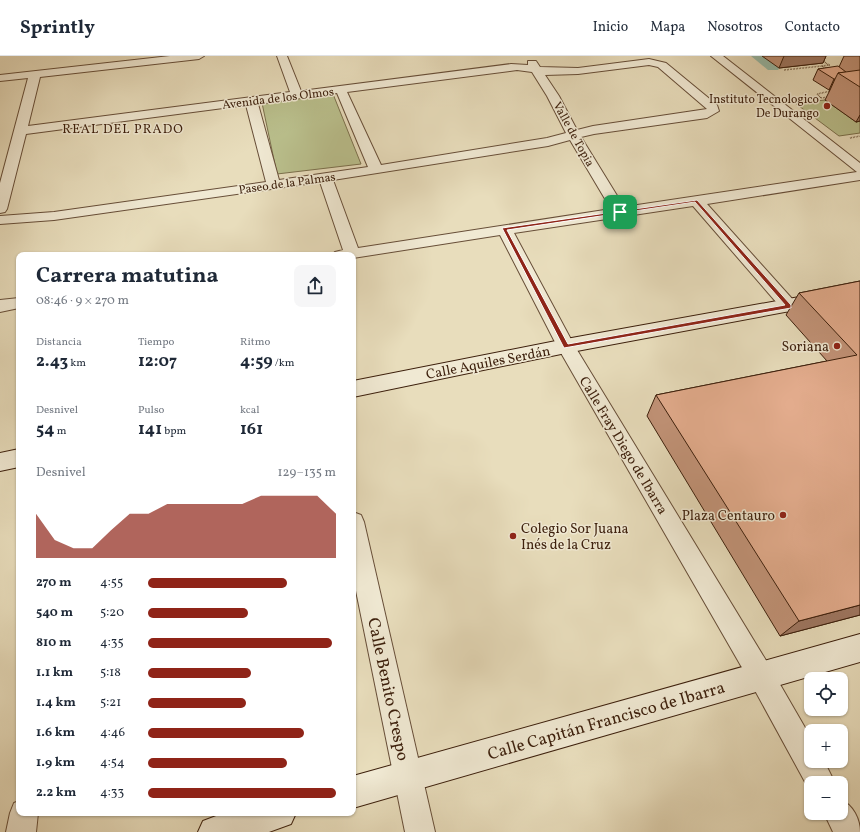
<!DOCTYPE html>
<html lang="es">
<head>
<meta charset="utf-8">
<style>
  :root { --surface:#fff; --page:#f6f6f7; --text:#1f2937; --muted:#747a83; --line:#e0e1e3; --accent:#8f2418 }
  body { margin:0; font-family:Vollkorn,serif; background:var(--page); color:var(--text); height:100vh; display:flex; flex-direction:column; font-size:15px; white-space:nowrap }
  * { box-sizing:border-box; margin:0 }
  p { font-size:13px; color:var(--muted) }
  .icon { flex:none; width:22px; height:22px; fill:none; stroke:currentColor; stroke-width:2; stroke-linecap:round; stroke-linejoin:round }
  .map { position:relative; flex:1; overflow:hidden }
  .sheet { position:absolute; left:16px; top:196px; width:340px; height:564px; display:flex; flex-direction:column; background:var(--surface); border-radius:8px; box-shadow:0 1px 3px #0004 }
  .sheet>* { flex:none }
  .controls { position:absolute; left:804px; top:616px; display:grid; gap:8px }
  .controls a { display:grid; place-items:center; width:44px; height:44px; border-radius:8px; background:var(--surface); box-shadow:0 1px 3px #0004; font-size:20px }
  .pin { position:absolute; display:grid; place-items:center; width:34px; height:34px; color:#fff; margin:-17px; border-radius:8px; box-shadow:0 2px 6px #0006 }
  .round { display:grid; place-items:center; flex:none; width:42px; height:42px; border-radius:8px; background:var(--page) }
  .summary { display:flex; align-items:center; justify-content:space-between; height:68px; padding:0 20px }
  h1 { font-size:22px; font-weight:700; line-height:30px }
  .stats { display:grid; grid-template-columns:repeat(3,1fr); gap:6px; height:68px; padding:4px 20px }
  .stats div { display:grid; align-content:center }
  .stats b { font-size:17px; font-weight:700 }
  .stats small { font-size:11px; font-weight:400 }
  .stats p { font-size:11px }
  .chart { height:112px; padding:8px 20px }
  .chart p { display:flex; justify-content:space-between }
  .chart svg { width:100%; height:72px; margin-top:4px; fill:var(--accent); opacity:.7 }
  ul { padding:0 20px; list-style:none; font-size:13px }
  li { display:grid; grid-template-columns:64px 48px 1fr; align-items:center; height:30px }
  li i { height:10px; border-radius:5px; background:var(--accent) }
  header { display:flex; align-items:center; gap:24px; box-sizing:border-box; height:56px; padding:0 20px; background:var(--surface); border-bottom:1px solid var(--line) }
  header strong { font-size:19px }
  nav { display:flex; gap:22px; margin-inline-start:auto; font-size:14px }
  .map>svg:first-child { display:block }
</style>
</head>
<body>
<header>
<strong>Sprintly</strong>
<nav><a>Inicio</a><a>Mapa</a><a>Nosotros</a><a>Contacto</a></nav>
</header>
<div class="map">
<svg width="860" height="776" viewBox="0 0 860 776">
  <rect width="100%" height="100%" fill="#e8ddbc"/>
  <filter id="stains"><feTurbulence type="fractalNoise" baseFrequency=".005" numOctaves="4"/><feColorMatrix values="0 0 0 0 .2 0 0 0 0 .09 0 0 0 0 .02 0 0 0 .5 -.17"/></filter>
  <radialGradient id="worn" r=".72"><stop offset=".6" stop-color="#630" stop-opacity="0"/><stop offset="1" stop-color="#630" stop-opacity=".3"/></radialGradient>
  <g fill="#bac08d" stroke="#7b704c">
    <polygon points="333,38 361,108 277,118 262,47"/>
    <polygon points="825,44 856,66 860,65 860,77 839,80 795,47"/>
  </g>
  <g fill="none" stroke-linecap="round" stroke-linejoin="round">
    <polygon fill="#98bdab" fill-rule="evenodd" points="751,0 767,0 780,11 778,14 768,14"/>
    <g stroke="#674e38" stroke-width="2">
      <g id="street">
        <path d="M170,0h34l-5,3 -159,18 -12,49 262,-34 -13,-36h10l14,35 210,-27 17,1v-4h8l4,6 38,1 71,-9 17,4 51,42 2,6 -12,7 -113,16 -13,3 43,70 233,-35 -146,-116h12l137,107v17l-153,24 88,98 2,4 -2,4 -6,2 -6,-2 -90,-104 -179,27 60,112 196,322 41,71v23h13l11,22h-24v10l-59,-108 -195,-339 -57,-111 -147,23v-3h-21l3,-3 8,-2 -23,-68 -266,38 -54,4v-8l54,-4 212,-30 -20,-77 -220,29 -19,75 -2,3 -5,1v-30l28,-105 -28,3v-6zM649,9l9,2 49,42 -114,17 -16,4 -18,-34 -14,-21 33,-1zM517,14l15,2 15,24 19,37 -19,5 -166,27 -34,-73zM337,37l31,74 -89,13 -21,-76zM570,84l41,69 -253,39 -25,-68 215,-34z"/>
        <polygon points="19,242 19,252 0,256 0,244"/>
        <polygon points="353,456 361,459 364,466 435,776 405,776 353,520"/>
        <path d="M841,744c12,5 19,19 19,32h-27l-9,-19h17z"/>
        <polygon points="19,745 19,757 38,757 36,776 6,776 10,757 14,747"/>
      </g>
    </g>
    <g stroke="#3c1f0c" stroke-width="2">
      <g id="secondary">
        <polygon points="860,230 860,242 566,297 353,341 353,325 566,283"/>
        <polygon points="19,393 19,411 0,415 0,397"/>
        <polygon points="860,578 860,606 353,752 353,720"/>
        <polygon points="224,757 296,757 291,768 269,776 198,776 203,765"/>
      </g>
    </g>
    <g stroke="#3c1f0c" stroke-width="1.5" stroke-dasharray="0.5 1" stroke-linecap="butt">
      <polyline points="815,0 829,9 822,10 828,13"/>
      <polyline points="784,14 822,10"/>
      <polyline points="828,41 821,42 817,38 831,35"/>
      <polyline points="850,82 860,80"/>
    </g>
    <use href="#street" fill="#f0e9d3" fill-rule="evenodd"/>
    <use href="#secondary" fill="#f0e9d3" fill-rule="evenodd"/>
  </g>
  <g fill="#c39479" stroke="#3c1f0c">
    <polygon points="762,0 826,0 823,7 779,12"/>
    <polygon points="844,0 860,0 860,65 856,66 825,44 830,34 829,34 813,24 818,13 839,11"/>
    <polygon points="860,225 860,559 780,580 647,360 656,339 827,305 786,259 799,237"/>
  </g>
  <g fill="#9f7863" stroke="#3c1f0c">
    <polygon points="784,0 826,0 823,7 779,12"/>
    <polygon points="834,23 835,23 830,34 829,34"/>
    <polygon points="860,59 860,65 856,66"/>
    <polygon points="860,549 860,559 780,580 799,565"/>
  </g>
  <g fill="#e3ac8d" stroke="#3c1f0c">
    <polygon points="838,10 846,16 838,17 835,23 834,23 818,13"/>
    <polygon points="860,14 860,31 838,17"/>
    <polygon points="860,225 860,549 799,565 656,339 857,299 799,237"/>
  </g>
  <path fill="#8f2418" stroke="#fff" fill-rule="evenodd" d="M697,144l94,105v3l-227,40 -62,-120zM695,146l90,103 -217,39 -61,-114z"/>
  <g fill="#8f2418" stroke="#f0e9d3" stroke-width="1.5">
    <circle cx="827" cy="50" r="4"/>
    <circle cx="837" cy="290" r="4"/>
    <circle cx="783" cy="459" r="4"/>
    <circle cx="513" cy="480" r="4"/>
  </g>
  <g text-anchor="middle" stroke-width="3" stroke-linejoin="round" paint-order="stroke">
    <g font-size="12" fill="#3c1f0c" stroke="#f0e9d3">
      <text transform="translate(278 42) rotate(-7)" y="4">Avenida de los Olmos</text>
      <text transform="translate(574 78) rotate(61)" y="4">Valle de Topia</text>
      <text transform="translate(287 127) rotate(-8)" y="4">Paseo de la Palmas</text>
    </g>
    <g font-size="12" fill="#3c1f0c" stroke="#f0e9d3" text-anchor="end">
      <text x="819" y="47">Instituto Tecnologico<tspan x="819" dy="14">De Durango</tspan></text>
    </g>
    <g font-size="13" letter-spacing="1" fill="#3c1f0c" stroke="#f0e9d3">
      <text x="123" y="77">REAL DEL PRADO</text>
    </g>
    <g font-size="14" fill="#3c1f0c" stroke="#f0e9d3" text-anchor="end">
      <text x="829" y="295">Soriana</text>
      <text x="775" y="464">Plaza Centauro</text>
      <text x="521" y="477" text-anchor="start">Colegio Sor Juana<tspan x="521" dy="16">Inés de la Cruz</tspan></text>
    </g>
    <g font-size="14" fill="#3c1f0c" stroke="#f0e9d3">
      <text transform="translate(488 306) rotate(-11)" y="5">Calle Aquiles Serdán</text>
      <text transform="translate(624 389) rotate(59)" y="5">Calle Fray Diego de Ibarra</text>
    </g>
    <g font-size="17" fill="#3c1f0c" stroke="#f0e9d3">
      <text transform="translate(389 633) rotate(78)" y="6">Calle Benito Crespo</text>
      <text transform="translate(606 664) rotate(-16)" y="6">Calle Capitán Francisco de Ibarra</text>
    </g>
  </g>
  <rect width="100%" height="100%" filter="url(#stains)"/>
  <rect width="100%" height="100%" fill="url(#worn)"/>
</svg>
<div class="controls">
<a><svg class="icon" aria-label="locate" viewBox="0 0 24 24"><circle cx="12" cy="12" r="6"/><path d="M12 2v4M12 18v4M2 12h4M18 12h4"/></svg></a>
<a>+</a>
<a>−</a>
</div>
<div class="pin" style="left:620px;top:156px;background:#1e9e55"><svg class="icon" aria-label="arrive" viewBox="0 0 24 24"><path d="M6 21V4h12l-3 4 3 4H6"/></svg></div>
<section class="sheet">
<div class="summary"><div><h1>Carrera matutina</h1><p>08:46 · 9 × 270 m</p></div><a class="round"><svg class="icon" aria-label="share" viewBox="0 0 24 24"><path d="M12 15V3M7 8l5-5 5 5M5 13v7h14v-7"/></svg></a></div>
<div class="stats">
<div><p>Distancia</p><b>2.43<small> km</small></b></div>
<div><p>Tiempo</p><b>12:07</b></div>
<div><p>Ritmo</p><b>4:59<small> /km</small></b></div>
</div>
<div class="stats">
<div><p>Desnivel</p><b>54<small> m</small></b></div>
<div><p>Pulso</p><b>141<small> bpm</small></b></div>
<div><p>kcal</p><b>161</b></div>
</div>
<div class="chart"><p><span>Desnivel</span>129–135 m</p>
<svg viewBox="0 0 160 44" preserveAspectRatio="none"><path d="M0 44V17L10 33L20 38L30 38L40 27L50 17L60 17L70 11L80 11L90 11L100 11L110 11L120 6L130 6L140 6L150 6L160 17V44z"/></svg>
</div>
<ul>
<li><b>270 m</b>4:55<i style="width:74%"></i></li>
<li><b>540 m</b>5:20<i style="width:53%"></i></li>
<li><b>810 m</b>4:35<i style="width:98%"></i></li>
<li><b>1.1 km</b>5:18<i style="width:55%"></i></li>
<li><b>1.4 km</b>5:21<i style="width:52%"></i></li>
<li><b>1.6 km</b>4:46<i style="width:83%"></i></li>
<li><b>1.9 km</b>4:54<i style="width:74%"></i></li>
<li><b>2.2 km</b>4:33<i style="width:100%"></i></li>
</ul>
</section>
</div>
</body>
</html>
